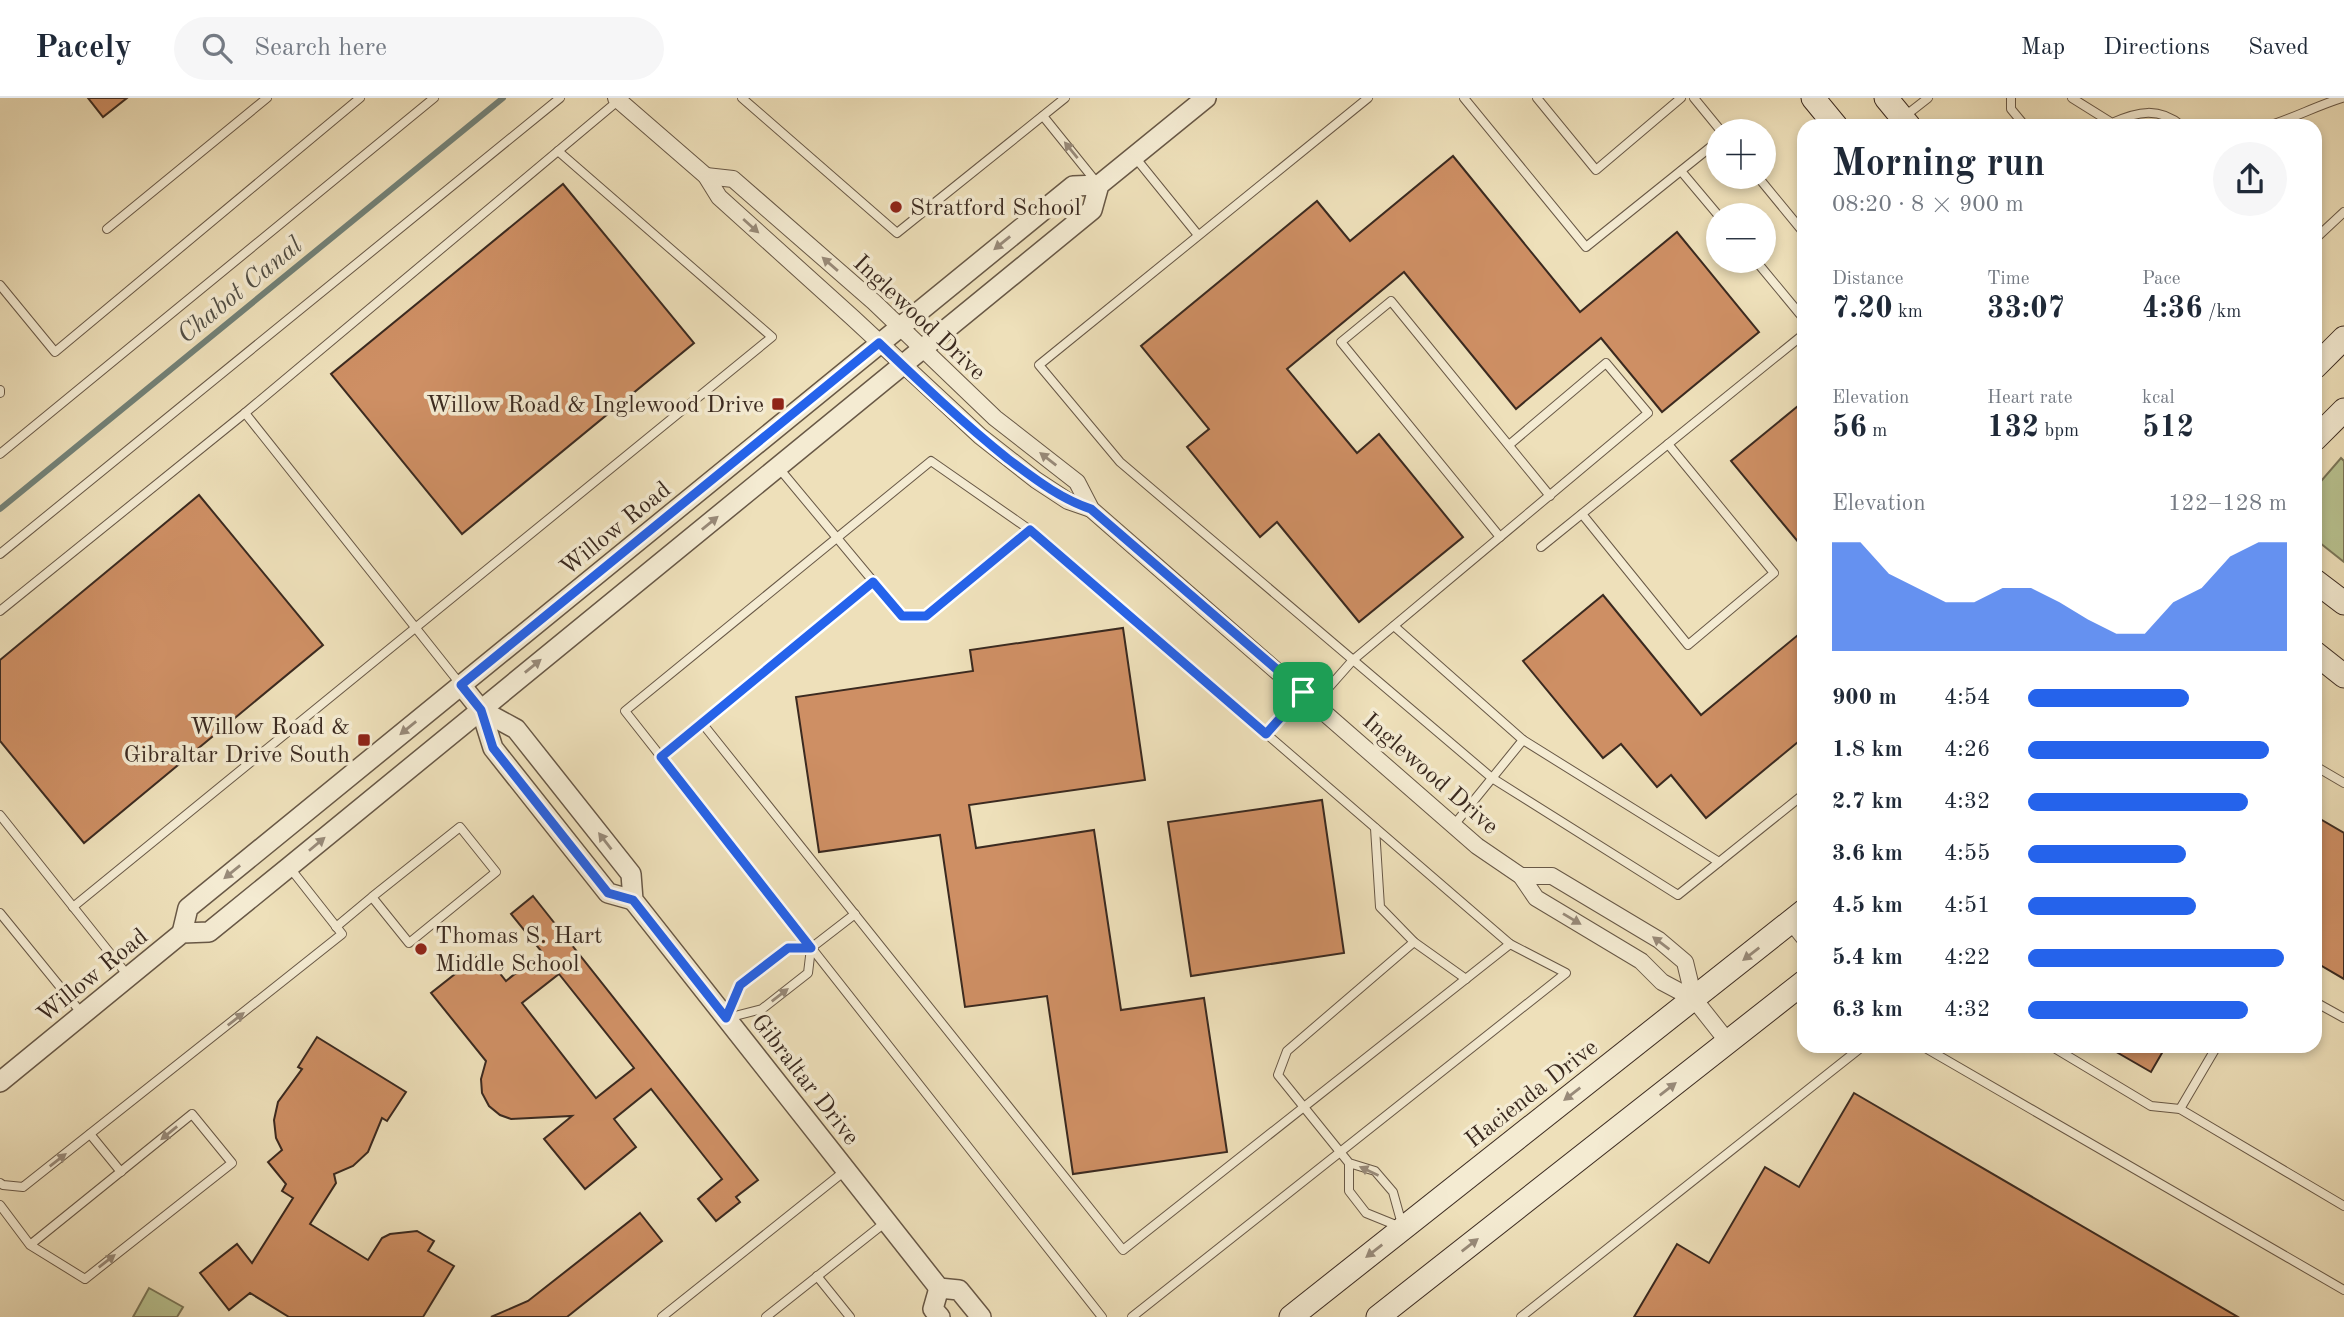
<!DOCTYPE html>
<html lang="en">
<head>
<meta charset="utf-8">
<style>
  :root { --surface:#fff; --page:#f6f6f7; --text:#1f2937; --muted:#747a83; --line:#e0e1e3; --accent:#2563eb }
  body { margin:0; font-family:"Old Standard TT",serif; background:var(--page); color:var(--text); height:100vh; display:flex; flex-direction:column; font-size:26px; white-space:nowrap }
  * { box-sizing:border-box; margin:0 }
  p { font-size:23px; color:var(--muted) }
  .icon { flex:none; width:38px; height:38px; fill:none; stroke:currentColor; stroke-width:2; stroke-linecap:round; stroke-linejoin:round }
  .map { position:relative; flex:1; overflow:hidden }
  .sheet { position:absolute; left:1797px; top:21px; width:525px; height:934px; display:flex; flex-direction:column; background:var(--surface); border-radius:21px; box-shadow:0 4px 10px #0003 }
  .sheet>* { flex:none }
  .tools { position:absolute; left:1706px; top:21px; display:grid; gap:14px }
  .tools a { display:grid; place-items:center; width:70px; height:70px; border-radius:50%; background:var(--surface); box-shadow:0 4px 10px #0003; font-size:35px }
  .pin { position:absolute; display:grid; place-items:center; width:60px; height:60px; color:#fff; margin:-30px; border-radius:14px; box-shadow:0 4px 10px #0006 }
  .round { display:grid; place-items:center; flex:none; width:74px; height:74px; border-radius:37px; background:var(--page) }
  .summary { display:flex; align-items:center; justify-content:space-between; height:119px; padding:0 35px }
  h1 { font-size:38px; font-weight:600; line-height:52px }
  .stats { display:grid; grid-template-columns:repeat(3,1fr); gap:10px; height:119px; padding:7px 35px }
  .stats div { display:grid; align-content:center }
  .stats b { font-size:30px; font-weight:600 }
  .stats small { font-size:19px; font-weight:400 }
  .stats p { font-size:19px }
  .chart { height:196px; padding:14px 35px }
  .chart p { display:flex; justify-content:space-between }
  .chart svg { width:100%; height:126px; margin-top:7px; fill:var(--accent); opacity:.7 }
  ul { padding:0 35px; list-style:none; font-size:23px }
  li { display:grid; grid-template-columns:112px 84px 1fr; align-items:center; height:52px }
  li i { height:18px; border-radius:9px; background:var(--accent) }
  header { display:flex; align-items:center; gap:42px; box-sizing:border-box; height:98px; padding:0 35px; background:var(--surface); border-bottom:2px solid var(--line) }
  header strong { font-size:33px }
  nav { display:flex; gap:38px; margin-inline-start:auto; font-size:24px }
  .search { width:490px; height:63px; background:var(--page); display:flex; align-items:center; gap:18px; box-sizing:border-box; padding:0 24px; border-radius:38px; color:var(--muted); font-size:26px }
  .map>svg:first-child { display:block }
</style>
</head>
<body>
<header>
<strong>Pacely</strong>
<div class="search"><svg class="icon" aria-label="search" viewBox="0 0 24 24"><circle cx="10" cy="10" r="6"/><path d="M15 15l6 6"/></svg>Search here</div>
<nav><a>Map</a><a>Directions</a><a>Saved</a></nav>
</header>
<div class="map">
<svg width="2344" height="1219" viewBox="0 0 2344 1219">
  <rect width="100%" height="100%" fill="#eee0ba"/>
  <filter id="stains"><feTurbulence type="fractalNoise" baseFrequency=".00286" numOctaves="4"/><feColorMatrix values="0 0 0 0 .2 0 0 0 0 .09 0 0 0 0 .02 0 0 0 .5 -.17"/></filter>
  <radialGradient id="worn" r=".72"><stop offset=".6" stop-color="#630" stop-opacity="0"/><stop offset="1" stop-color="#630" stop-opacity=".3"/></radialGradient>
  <g fill="#b8c290" stroke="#7a7658" stroke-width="2">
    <polygon points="2341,360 2344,363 2344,464 2315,441 2315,390"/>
    <polygon points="149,1190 183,1209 177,1219 133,1219"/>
  </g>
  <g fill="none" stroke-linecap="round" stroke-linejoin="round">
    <polyline stroke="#738278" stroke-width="6" points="0,411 503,0"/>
  </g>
  <g fill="#ce8f64" stroke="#3b2a20" stroke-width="2" fill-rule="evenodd">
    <polygon points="88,0 127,0 103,19"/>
    <polygon points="1453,58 1580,214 1677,134 1759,234 1662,314 1601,240 1516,311 1404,174 1287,271 1357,355 1379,336 1463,439 1359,524 1277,424 1260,439 1187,349 1209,331 1141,248 1317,103 1350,143"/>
    <polygon points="563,86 694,245 462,436 331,276"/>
    <polygon points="1804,303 1804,451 1731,363"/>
    <polygon points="199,397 323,547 84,745 0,643 0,562"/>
    <polygon points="1603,497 1701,617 1804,532 1804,639 1706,720 1671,677 1657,689 1621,646 1603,660 1523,563"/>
    <polygon points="1123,530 1145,682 969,707 976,750 1094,732 1121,912 1204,900 1227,1054 1073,1076 1047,898 965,909 940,737 819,754 796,599 973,573 970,552"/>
    <polygon points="1322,702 1344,855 1191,878 1168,724"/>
    <polygon points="2315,718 2344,735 2344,881 2315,864"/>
    <path d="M533,798l225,284 -22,17 4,5 -24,19 -18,-22 24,-20 -71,-90 -37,30 22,28 -51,42 -41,-50 28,-23 -61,3 -11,-4 -11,-9 -7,-13 -1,-14 5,-18 -55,-68 52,-41 23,29 36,-29 -31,-38zM559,876l75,94 -38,30 -74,-95z"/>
    <polygon points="317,939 406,994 387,1023 382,1020 368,1054 353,1068 334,1076 336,1085 310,1126 368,1162 382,1140 390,1136 417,1133 434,1143 428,1153 454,1168 423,1219 289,1219 250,1195 229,1212 200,1175 237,1146 252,1165 293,1100 282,1093 286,1086 268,1064 282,1052 276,1040 274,1022 278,1004 302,971 298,969"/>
    <polygon points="2106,948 2166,948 2151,974"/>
    <polygon points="1854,995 2238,1219 1634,1219 1677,1146 1709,1165 1765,1069 1799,1089"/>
    <polygon points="640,1115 662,1143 567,1219 491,1219 528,1203"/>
  </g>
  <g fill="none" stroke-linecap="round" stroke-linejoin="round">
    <g stroke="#685846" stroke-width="10">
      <g id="service">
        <polyline points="742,0 897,135 1065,0"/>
        <polyline points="1368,0 1039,267 1120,364 1492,680 1678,797 1804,696"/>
        <polyline points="1464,0 1586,149 1718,43"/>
        <polyline points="1537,0 1596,72 1681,0"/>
        <polyline points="1694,0 1721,33"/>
        <polyline points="2011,0 2011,11 2025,28"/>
        <path d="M2072,0l40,25c26,-12 47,-16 70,3"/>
        <polyline points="1043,18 1097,85"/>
        <polyline points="1905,18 1928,0"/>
        <path d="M2268,28c26,-8 48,-20 74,-28"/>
        <polyline points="1134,58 1198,137"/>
        <polyline points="1681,73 1718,117"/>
        <polyline points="1758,79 1804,135"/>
        <polyline points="107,131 267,0"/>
        <polyline points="2315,141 2344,114"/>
        <polyline points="1756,163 1804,221"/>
        <polyline points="0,187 55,254 360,0"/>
        <polyline points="0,292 0,295"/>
        <polyline points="245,315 461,587"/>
        <polyline points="0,356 434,0"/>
        <polyline points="778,369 902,518 926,518 1030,432"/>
        <polyline points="1582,416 1688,547 1774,475 1668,346"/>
        <polyline points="1500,439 1341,244 1391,203 1550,398"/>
        <polyline points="1541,449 1804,236"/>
        <polyline points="0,456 560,0"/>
        <polyline points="0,513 245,315 619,2"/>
        <polyline points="1394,528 1523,642 1719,764"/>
        <polyline points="1315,605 1353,562 1648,315 1606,265 1509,347"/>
        <polyline points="702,625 1123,1152 1510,846"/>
        <polyline points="1266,636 1303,594"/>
        <polyline points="661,659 873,484"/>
        <polyline points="2315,668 2344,685"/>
        <polyline points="0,717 129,879"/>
        <polyline points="1454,727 1523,642"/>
        <polyline points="1375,730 1380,809 1414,844 1466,881"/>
        <polyline points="73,809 772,239 558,53"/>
        <polyline points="0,815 83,917"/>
        <polyline points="1789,827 1804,846"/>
        <polyline points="336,829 372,799 409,845 496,774 460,729 372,799"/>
        <polyline points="2315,904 2344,920"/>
        <polyline points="727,917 740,887 788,850 811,850 855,816"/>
        <polyline points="727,920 762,911 808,875 811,850"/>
        <polyline points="1922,948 2344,1192"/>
        <polyline points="2051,948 2151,1008 2180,1011 2344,1108"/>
        <polyline points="2180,1011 2217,948"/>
        <polyline points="90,1036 121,1074"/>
        <polyline points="1349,1065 1349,1093 1366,1115 1403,1130 1393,1094 1375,1073 1349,1065 1278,977 1287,953 1414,844"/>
        <polyline points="0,1085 3,1087 23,1089 342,836 290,770"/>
        <polyline points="0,1107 30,1147 85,1181 232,1065 192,1016 30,1147"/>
        <polyline points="817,1178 850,1219"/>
        <polyline points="662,1219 846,1072"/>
        <polyline points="766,1219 887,1123"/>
        <polyline points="1102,1219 625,613 931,363 1030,432 1510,846 1566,875 1132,1219"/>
        <polyline points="1521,1219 1863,948"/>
      </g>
    </g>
    <g stroke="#685846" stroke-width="18">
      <g id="minor">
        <polyline points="616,0 706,78 719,99 853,220 980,338 1036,382 1068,403 1091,411"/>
        <polyline points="706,78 733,81 874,204 995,320 1077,384 1091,411 1477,748 1521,778 1536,800 1641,863 1662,884 1694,901"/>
        <polyline points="1521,778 1552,778 1659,842 1685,864 1694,901 1728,944"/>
      </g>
    </g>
    <g stroke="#685846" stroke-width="22">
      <g id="tertiary">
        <polyline points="461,587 481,612 493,650 608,795 633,802"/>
        <polyline points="481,612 516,631 631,776 633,802 939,1190 959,1192 981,1219"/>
        <polyline points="182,835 188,810 1073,88 1099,87"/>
        <polyline points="0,984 182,835 209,834 289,769 1092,112 1099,87 1206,0"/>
        <polyline points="939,1190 933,1211 940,1219"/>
      </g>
    </g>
    <g stroke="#3b2a20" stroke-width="25">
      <g id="secondary">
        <polyline points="1813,0 1836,28"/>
        <polyline points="1886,0 1909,28"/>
        <polyline points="2315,269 2344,240"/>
        <polyline points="2315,341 2344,312"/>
        <polyline points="2315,483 2344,505"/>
        <polyline points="2315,555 2344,578"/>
        <polyline points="1291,1219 1804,813"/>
        <polyline points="1378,1219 1804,884"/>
      </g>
    </g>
    <use href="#service" stroke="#f4ebd2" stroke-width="8"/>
    <use href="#minor" stroke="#f4ebd2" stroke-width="16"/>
    <use href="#tertiary" stroke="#f4ebd2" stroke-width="19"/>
    <use href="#secondary" stroke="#f4ebd2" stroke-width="23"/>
  </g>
  <defs><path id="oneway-solid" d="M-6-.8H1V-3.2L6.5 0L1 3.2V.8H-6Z" transform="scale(1.75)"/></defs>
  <g fill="#988a79">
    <use href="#oneway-solid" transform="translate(1071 52) rotate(-129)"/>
    <use href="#oneway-solid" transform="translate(751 128) rotate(42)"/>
    <use href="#oneway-solid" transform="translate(1002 145) rotate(141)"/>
    <use href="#oneway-solid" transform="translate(830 166) rotate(-139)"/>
    <use href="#oneway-solid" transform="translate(1048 361) rotate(-142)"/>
    <use href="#oneway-solid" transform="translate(710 425) rotate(-39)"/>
    <use href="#oneway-solid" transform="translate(533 568) rotate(-39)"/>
    <use href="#oneway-solid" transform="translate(408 630) rotate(141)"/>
    <use href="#oneway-solid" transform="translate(605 743) rotate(-128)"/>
    <use href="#oneway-solid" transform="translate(317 746) rotate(-40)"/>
    <use href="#oneway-solid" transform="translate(232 774) rotate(141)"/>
    <use href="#oneway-solid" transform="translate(1572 821) rotate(31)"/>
    <use href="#oneway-solid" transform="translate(1661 845) rotate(-143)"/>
    <use href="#oneway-solid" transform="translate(1751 856) rotate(142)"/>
    <use href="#oneway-solid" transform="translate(780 897) rotate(-38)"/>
    <use href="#oneway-solid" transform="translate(236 921) rotate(-38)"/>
    <use href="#oneway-solid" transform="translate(1668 991) rotate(-38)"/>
    <use href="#oneway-solid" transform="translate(1572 996) rotate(142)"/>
    <use href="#oneway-solid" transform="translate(169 1035) rotate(141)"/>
    <use href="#oneway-solid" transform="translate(58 1062) rotate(-38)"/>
    <use href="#oneway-solid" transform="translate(1369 1073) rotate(-155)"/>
    <use href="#oneway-solid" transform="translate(1470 1147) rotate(-38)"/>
    <use href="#oneway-solid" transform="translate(1374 1153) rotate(142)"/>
    <use href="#oneway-solid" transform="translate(107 1163) rotate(-38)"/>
  </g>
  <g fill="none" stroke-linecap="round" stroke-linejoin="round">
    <g stroke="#fff" stroke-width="14">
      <path id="route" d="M879,245c42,40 84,80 129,116 27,20 51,39 83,50l212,183 -37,42 -236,-204 -104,86h-24l-29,-34 -212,175 150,191h-23l-48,37 -14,33 -93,-118 -25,-7 -115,-145 -12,-38 -20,-25z"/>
    </g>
    <use href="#route" stroke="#2563eb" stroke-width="9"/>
  </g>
  <g fill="#8f2418" stroke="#f4ebd2" stroke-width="2.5">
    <circle cx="896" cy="109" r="7"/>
    <rect x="771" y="299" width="14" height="14" rx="3.5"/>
    <rect x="357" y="635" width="14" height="14" rx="3.5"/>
    <circle cx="421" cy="851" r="7"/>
  </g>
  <g text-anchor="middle" stroke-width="7" stroke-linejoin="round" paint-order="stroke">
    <g font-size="24" fill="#3b2a20" stroke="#f4ebd2" text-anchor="start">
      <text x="910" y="117">Stratford School</text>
      <text x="764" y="314" text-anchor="end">Willow Road &amp; Inglewood Drive</text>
      <text x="350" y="636" text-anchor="end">Willow Road &amp;<tspan x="350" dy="28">Gibraltar Drive South</tspan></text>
      <text x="435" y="845">Thomas S. Hart<tspan x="435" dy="28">Middle School</tspan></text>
    </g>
    <g font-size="24" fill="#3b2a20" stroke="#f4ebd2">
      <text transform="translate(920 219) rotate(43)" y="8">Inglewood Drive</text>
      <text transform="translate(615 430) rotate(-39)" y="8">Willow Road</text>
      <text transform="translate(1431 675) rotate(41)" y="8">Inglewood Drive</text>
      <text transform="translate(92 877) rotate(-39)" y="8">Willow Road</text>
      <text transform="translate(806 981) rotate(52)" y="8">Gibraltar Drive</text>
      <text transform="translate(1531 995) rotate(-38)" y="8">Hacienda Drive</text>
    </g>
    <g font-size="26" font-style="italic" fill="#524f45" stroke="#f4ebd2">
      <text transform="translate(239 191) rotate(-39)" y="9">Chabot Canal</text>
    </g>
  </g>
  <rect width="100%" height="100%" filter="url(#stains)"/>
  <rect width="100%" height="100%" fill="url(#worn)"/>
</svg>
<div class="tools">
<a>+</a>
<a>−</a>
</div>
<div class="pin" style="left:1303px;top:594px;background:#1e9e55"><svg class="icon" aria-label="arrive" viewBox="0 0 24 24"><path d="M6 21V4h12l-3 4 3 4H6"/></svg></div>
<section class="sheet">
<div class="summary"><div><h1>Morning run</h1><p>08:20 · 8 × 900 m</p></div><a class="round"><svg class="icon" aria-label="share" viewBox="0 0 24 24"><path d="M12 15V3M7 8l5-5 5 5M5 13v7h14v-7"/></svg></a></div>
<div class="stats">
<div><p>Distance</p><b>7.20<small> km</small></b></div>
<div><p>Time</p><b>33:07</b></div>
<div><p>Pace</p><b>4:36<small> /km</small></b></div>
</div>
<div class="stats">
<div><p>Elevation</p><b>56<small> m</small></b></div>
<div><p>Heart rate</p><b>132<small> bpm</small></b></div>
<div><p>kcal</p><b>512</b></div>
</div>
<div class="chart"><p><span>Elevation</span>122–128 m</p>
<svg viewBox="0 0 160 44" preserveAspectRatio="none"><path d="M0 44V6L10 6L20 17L30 22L40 27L50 27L60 22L70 22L80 27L90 33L100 38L110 38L120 27L130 22L140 11L150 6L160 6V44z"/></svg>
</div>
<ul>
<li><b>900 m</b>4:54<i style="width:62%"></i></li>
<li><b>1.8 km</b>4:26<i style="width:93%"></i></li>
<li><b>2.7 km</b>4:32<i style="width:85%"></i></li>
<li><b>3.6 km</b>4:55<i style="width:61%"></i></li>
<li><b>4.5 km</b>4:51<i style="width:65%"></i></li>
<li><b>5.4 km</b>4:22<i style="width:99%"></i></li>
<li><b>6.3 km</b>4:32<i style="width:85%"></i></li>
</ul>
</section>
</div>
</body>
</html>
